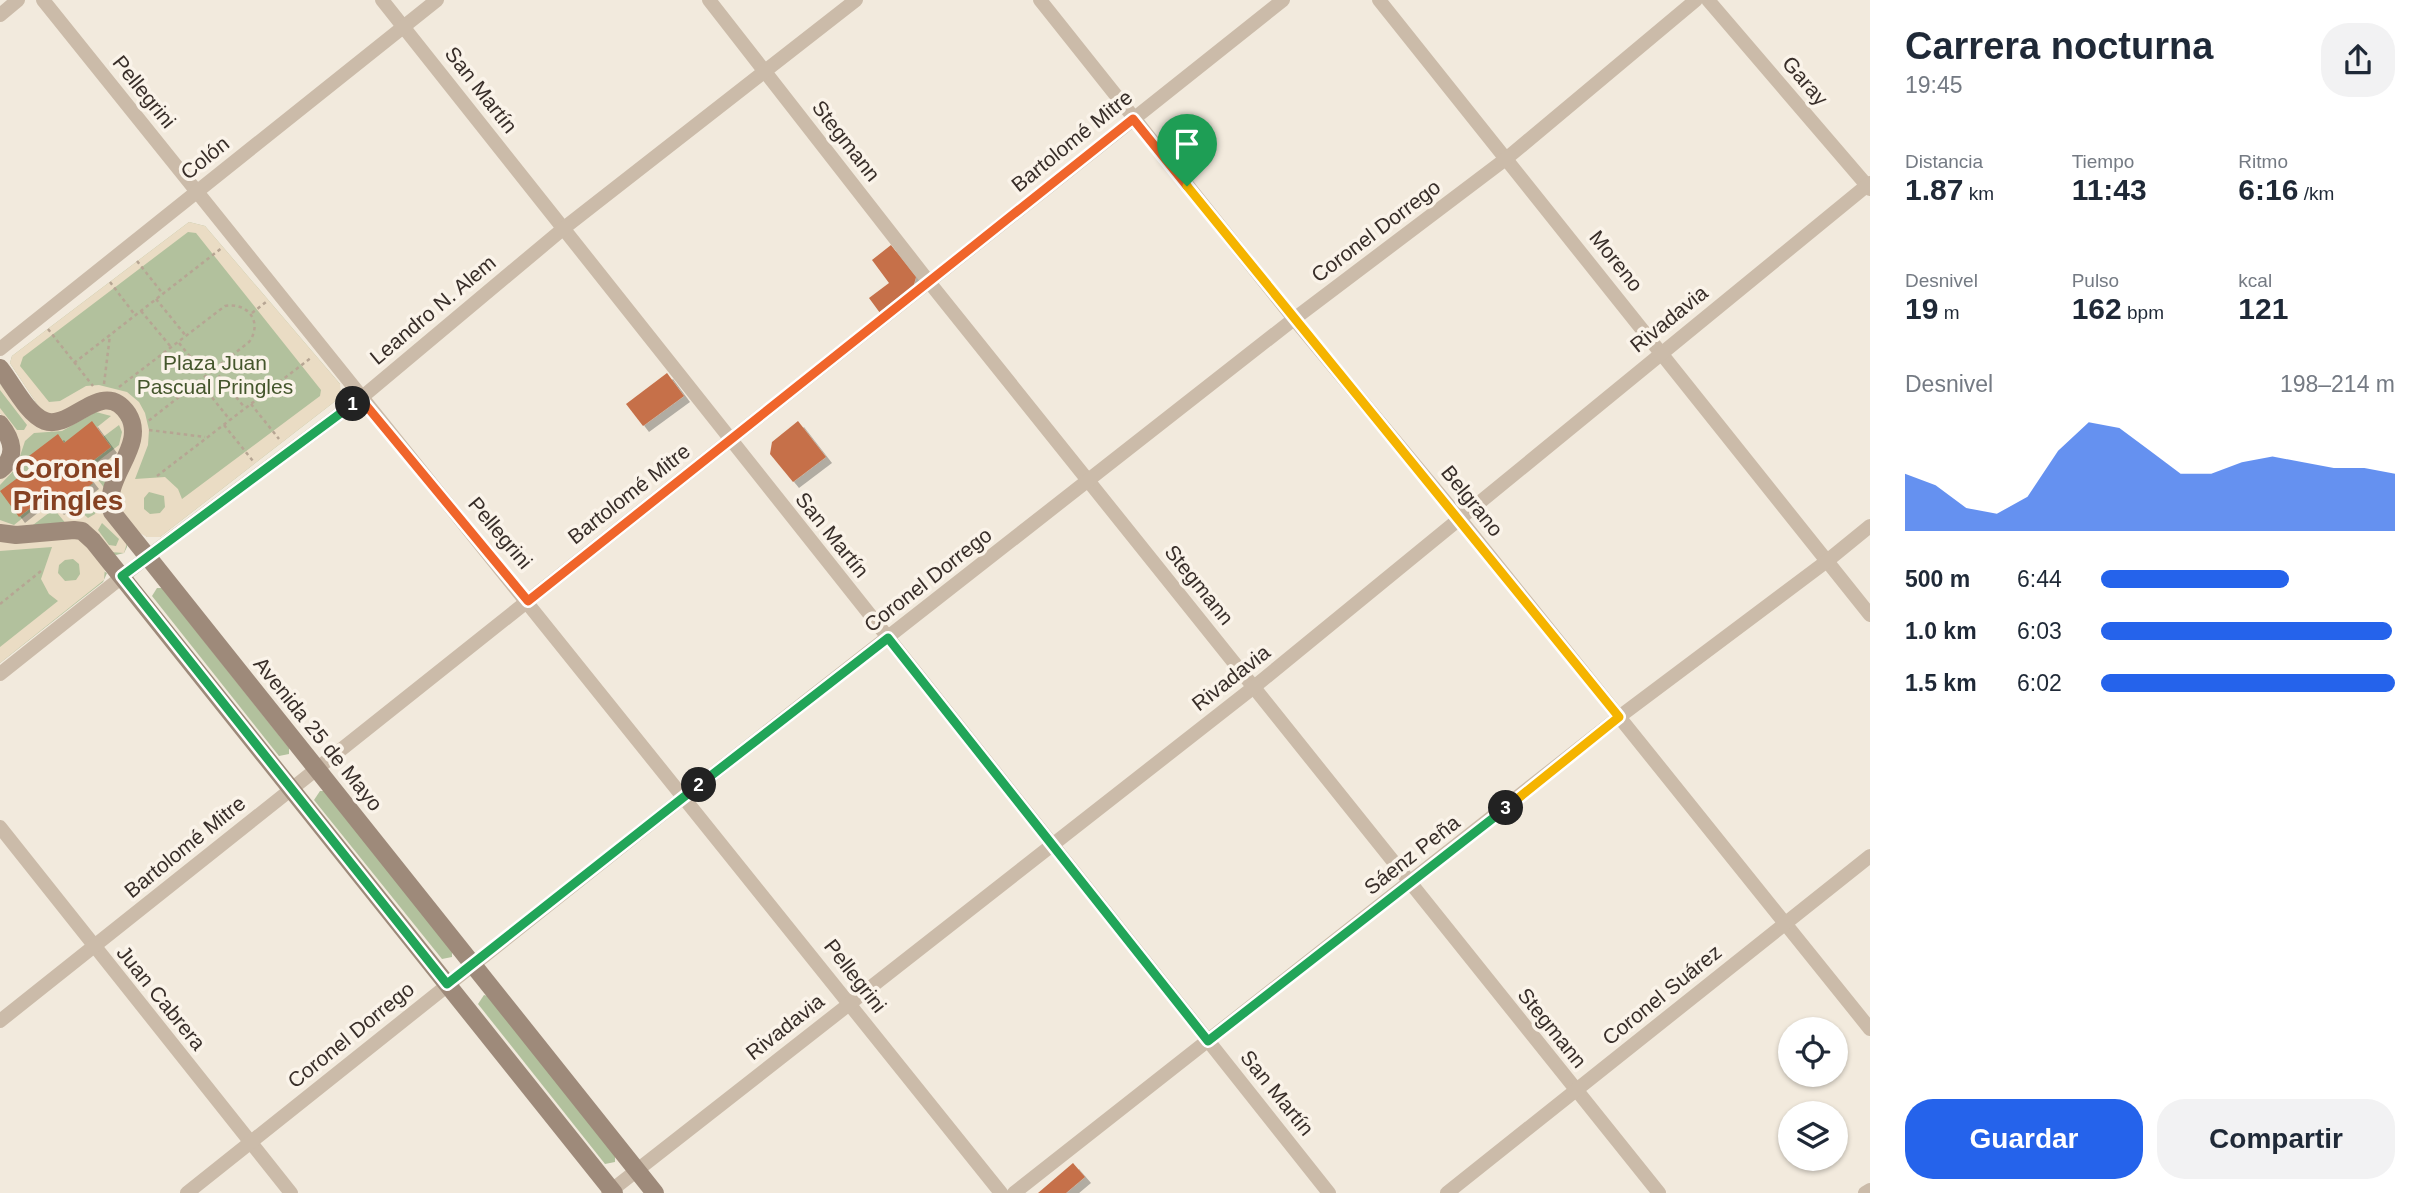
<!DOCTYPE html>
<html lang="es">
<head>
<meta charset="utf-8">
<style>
  :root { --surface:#fff; --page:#f2f2f3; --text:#1f2937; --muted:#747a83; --accent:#2563eb }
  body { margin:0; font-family:Arial,sans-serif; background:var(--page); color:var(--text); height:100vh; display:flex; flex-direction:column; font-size:26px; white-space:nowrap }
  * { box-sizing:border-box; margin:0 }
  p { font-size:23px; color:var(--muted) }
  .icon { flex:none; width:38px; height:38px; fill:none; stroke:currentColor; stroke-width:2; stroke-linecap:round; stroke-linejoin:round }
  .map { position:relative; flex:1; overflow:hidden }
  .side { display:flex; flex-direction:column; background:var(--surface); width:560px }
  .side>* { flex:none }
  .buttons { position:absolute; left:1778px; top:1017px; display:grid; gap:14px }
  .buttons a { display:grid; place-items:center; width:70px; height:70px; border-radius:50%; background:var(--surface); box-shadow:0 2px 5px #0004; font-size:35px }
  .pin { position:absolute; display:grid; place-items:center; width:60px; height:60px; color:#fff; margin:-72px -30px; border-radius:50% 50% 50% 0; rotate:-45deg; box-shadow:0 0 7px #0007 }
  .pin .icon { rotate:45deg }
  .km { position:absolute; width:35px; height:35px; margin:-18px; border-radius:50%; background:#222; color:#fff; font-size:19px; line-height:35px; text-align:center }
  .round { display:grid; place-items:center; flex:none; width:74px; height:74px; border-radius:28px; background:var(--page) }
  .overview { display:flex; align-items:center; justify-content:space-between; height:119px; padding:0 35px }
  h1 { font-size:38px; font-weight:600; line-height:52px }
  .stats { display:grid; grid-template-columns:repeat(3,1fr); gap:10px; height:119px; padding:7px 35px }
  .stats div { display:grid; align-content:center }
  .stats b { font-size:30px; font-weight:600 }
  .stats small { font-size:19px; font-weight:400 }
  .stats p { font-size:19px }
  .chart { height:196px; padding:14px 35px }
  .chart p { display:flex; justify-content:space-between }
  .chart svg { width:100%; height:126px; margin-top:7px; fill:var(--accent); opacity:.7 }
  .primary-button { display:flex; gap:14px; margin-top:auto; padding:14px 35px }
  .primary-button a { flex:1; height:80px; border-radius:28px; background:var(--accent); color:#fff; font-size:28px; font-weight:600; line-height:80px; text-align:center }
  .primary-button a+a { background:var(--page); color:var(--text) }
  ul { padding:0 35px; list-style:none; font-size:23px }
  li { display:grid; grid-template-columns:112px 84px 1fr; align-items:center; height:52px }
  li i { height:18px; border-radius:9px; background:var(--accent) }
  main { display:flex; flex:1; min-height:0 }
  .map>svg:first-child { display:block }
</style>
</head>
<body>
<main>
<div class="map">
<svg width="1870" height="1193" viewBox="0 0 1870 1193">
  <defs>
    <filter id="shadow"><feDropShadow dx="6" dy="6" stdDeviation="0" flood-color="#0004"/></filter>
  </defs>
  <rect width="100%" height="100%" fill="#f2eadd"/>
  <g fill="#b2c19d">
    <polygon points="189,222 205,226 340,384 338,399 160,537 147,537 118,510 139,437 93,395 43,413 10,363 12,356"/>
    <polygon points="0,384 27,418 92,409 120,413 124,445 127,547 124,553 116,555 0,526 0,479 9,471 17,436 0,413"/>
    <polygon points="45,537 107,573 103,582 0,663 0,539"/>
    <polygon points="157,588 162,588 289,748 289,754 279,756 152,596"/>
    <polygon points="320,791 324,791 452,951 452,957 442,959 314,800"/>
    <polygon points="484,995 488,996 615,1156 615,1162 605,1164 478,1004"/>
  </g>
  <g fill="#eadcc4" fill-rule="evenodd">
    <path d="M189,222l16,4 135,158 1,8 -3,7 -178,138h-13l-11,-6 -20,-26 22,-82 -45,-28 -34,20 -16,-2 -33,-50 2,-7zM188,232l8,1 125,157 -1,6 -138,103 -4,-10 -13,-12 -30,2 13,-34 1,-15 -4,-17 -6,-11 -12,-10 -28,-7 -13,1 -26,15 -11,1 -29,-36 3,-9zM149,492l15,4 1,11 -5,6 -10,1 -6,-5v-11z"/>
    <path d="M0,384l27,34 70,-11 20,4 10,22 -11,27 -21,16 11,14 21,53 -3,10 -14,-1 -43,-27 -13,-16 -25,19 -29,-2v-6l14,5 35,-28 10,12 34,-25 -9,-12 35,-27 3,-13 -3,-7 -16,12 -7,-9 15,-12 -15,-4 -34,19 -28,2 -9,8 -9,27 -16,17v-6l9,-8 8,-35 -17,-23v-5l17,22h7l3,-5 -27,-35zM87,501l8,2 2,5 -2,6 -7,4 -8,-7v-6zM102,523l17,16 -3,7 -7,-1 -11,-15z"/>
    <path d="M79,535l26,32 -1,13 -104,83v-16l58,-46 -9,-7 -8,-15 11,-32 -52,4v-12zM73,559l6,5 1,10 -4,6 -11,1 -7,-8 1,-8 6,-5z"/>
  </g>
  <g fill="#c67048" filter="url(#shadow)">
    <polygon points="891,245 916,277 913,288 880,313 869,298 889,283 872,260"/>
    <polygon points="667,373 684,396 643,426 626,404"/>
    <polygon points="92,421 111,447 82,469 93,483 58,509 47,495 19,517 0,491 31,468 25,459 58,434 64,443"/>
    <polygon points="798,421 826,457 793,482 770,454 772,442"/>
    <polygon points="1073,1163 1085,1177 1066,1193 1038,1193"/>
  </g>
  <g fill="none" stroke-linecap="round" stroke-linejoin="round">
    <g stroke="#b6a593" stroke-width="2.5" stroke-dasharray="3.5 3.5" stroke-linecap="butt">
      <polyline points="137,261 163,294"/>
      <polyline points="110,282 135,315"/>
      <polyline points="156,299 186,336"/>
      <polyline points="141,311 171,347"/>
      <polyline points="252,313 266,302"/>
      <polyline points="48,329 93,386"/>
      <polyline points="179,343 206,376"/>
      <polyline points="74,363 223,247"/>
      <polyline points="214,370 245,408"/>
      <polyline points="199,381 230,420"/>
      <polyline points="104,384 110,335"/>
      <path d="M119,387l106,-81c24,-4 38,17 24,36l-102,80"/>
      <polyline points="251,404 279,439"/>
      <polyline points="224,425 253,461"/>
      <polyline points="149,430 205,437"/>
      <polyline points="157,476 312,357"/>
      <polyline points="0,604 41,571"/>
    </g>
    <g stroke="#cbbba9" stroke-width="14">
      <polyline points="43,0 1001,1193"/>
      <polyline points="382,0 1329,1193"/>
      <polyline points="709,0 929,282 1659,1193"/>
      <polyline points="1040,0 1294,319 1460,519 1870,1029"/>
      <polyline points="1379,0 1870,615"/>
      <polyline points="1708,0 1870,189"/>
      <polyline points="0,15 18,0"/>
      <polyline points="0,349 437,0"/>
      <polyline points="0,674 147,557 361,398 564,228 856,0"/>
      <polyline points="0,827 291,1193"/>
      <polyline points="0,1021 1283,0"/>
      <polyline points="187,1193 685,796 1294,319 1507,158 1696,0"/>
      <polyline points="608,1193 1254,687 1870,183"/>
      <polyline points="1014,1193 1619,717 1827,561 1870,526"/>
      <polyline points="1447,1193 1870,856"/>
      <polyline points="1865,1193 1870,1190"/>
    </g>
    <g stroke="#9e8a7a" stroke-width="18">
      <path d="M0,368c12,15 27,46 45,53 26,10 58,-45 83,-7 20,32 -27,64 -16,98l543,681"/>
      <path d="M0,424c12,15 18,32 0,46"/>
      <polyline points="0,533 16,535 74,530 82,531 93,541 614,1193"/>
    </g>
  </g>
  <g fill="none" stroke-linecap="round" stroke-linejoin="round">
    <g stroke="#fff" stroke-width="14">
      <polyline id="split-1" points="353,404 360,398 528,601 1133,119 1187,186"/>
    </g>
    <g stroke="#fff" stroke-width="14">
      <polyline id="split-2" points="353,404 122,576 447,984 699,785"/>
    </g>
    <g stroke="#fff" stroke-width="14">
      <polyline id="split-3" points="699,785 888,638 1208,1041 1506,808"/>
    </g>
    <g stroke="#fff" stroke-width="14">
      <polyline id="split-4" points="1187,186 1619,717 1506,808"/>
    </g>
    <use href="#split-1" stroke="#f0652b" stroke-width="9"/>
    <use href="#split-2" stroke="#22a559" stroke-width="9"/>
    <use href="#split-3" stroke="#22a559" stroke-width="9"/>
    <use href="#split-4" stroke="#f5b400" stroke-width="9"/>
  </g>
  <g text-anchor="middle" stroke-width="7" stroke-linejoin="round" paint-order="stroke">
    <g font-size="21" fill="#382e29" stroke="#faf3e9">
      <text transform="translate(1805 81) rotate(49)" y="7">Garay</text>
      <text transform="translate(481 90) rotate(52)" y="7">San Martín</text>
      <text transform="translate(144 92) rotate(51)" y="7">Pellegrini</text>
      <text transform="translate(846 141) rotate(52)" y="7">Stegmann</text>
      <text transform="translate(1072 141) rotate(-39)" y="7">Bartolomé Mitre</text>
      <text transform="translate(205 158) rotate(-39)" y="7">Colón</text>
      <text transform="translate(1376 231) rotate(-37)" y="7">Coronel Dorrego</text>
      <text transform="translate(1616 261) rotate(51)" y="7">Moreno</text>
      <text transform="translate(433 310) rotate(-40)" y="7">Leandro N. Alem</text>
      <text transform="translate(1669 319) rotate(-39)" y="7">Rivadavia</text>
      <text transform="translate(629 494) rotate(-38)" y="7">Bartolomé Mitre</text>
      <text transform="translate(1472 501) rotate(51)" y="7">Belgrano</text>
      <text transform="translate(500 533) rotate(50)" y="7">Pellegrini</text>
      <text transform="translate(832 535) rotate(51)" y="7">San Martín</text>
      <text transform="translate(928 580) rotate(-38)" y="7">Coronel Dorrego</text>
      <text transform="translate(1199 585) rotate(51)" y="7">Stegmann</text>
      <text transform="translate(1231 678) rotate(-38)" y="7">Rivadavia</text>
      <text transform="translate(318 734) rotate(51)" y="7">Avenida 25 de Mayo</text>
      <text transform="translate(185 847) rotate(-39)" y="7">Bartolomé Mitre</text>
      <text transform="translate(1412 855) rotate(-38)" y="7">Sáenz Peña</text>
      <text transform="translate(855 976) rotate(52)" y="7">Pellegrini</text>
      <text transform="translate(1662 995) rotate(-39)" y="7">Coronel Suárez</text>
      <text transform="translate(161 998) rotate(51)" y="7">Juan Cabrera</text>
      <text transform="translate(785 1027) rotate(-38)" y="7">Rivadavia</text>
      <text transform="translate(1552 1028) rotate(51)" y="7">Stegmann</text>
      <text transform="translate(351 1035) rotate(-39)" y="7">Coronel Dorrego</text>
      <text transform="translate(1277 1093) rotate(51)" y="7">San Martín</text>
    </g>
    <g font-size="21" fill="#44562c" stroke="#faf3e9">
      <text x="215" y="370">Plaza Juan<tspan x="215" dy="24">Pascual Pringles</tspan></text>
    </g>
    <g font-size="28" font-weight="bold" fill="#864122" stroke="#faf3e9">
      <text x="68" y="478">Coronel<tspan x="68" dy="32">Pringles</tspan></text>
    </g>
  </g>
</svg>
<div class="buttons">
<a><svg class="icon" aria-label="locate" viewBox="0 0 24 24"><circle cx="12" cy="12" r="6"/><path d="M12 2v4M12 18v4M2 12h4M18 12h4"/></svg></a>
<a><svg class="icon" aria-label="layers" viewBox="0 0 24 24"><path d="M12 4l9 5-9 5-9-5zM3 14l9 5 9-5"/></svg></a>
</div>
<div class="pin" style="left:1187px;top:186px;background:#1e9e55"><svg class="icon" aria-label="arrive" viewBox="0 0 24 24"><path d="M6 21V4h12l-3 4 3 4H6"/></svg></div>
<b class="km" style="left:353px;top:404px">1</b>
<b class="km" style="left:699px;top:785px">2</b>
<b class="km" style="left:1506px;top:808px">3</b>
</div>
<section class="side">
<div class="overview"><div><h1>Carrera nocturna</h1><p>19:45</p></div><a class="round"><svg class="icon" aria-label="share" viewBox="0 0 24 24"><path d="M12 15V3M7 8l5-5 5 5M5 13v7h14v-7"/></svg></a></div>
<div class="stats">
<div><p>Distancia</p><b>1.87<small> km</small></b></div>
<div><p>Tiempo</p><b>11:43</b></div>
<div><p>Ritmo</p><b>6:16<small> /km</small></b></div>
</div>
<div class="stats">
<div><p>Desnivel</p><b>19<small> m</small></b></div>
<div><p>Pulso</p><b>162<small> bpm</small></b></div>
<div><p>kcal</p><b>121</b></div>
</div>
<div class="chart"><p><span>Desnivel</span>198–214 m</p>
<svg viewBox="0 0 160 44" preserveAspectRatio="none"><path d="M0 44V24L10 28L20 36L30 38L40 32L50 16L60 6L70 8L80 16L90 24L100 24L110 20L120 18L130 20L140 22L150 22L160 24V44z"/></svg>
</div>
<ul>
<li><b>500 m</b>6:44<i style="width:64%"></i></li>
<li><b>1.0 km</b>6:03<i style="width:99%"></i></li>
<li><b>1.5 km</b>6:02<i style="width:100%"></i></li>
</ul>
<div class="primary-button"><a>Guardar</a><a>Compartir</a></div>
</section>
</main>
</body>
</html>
